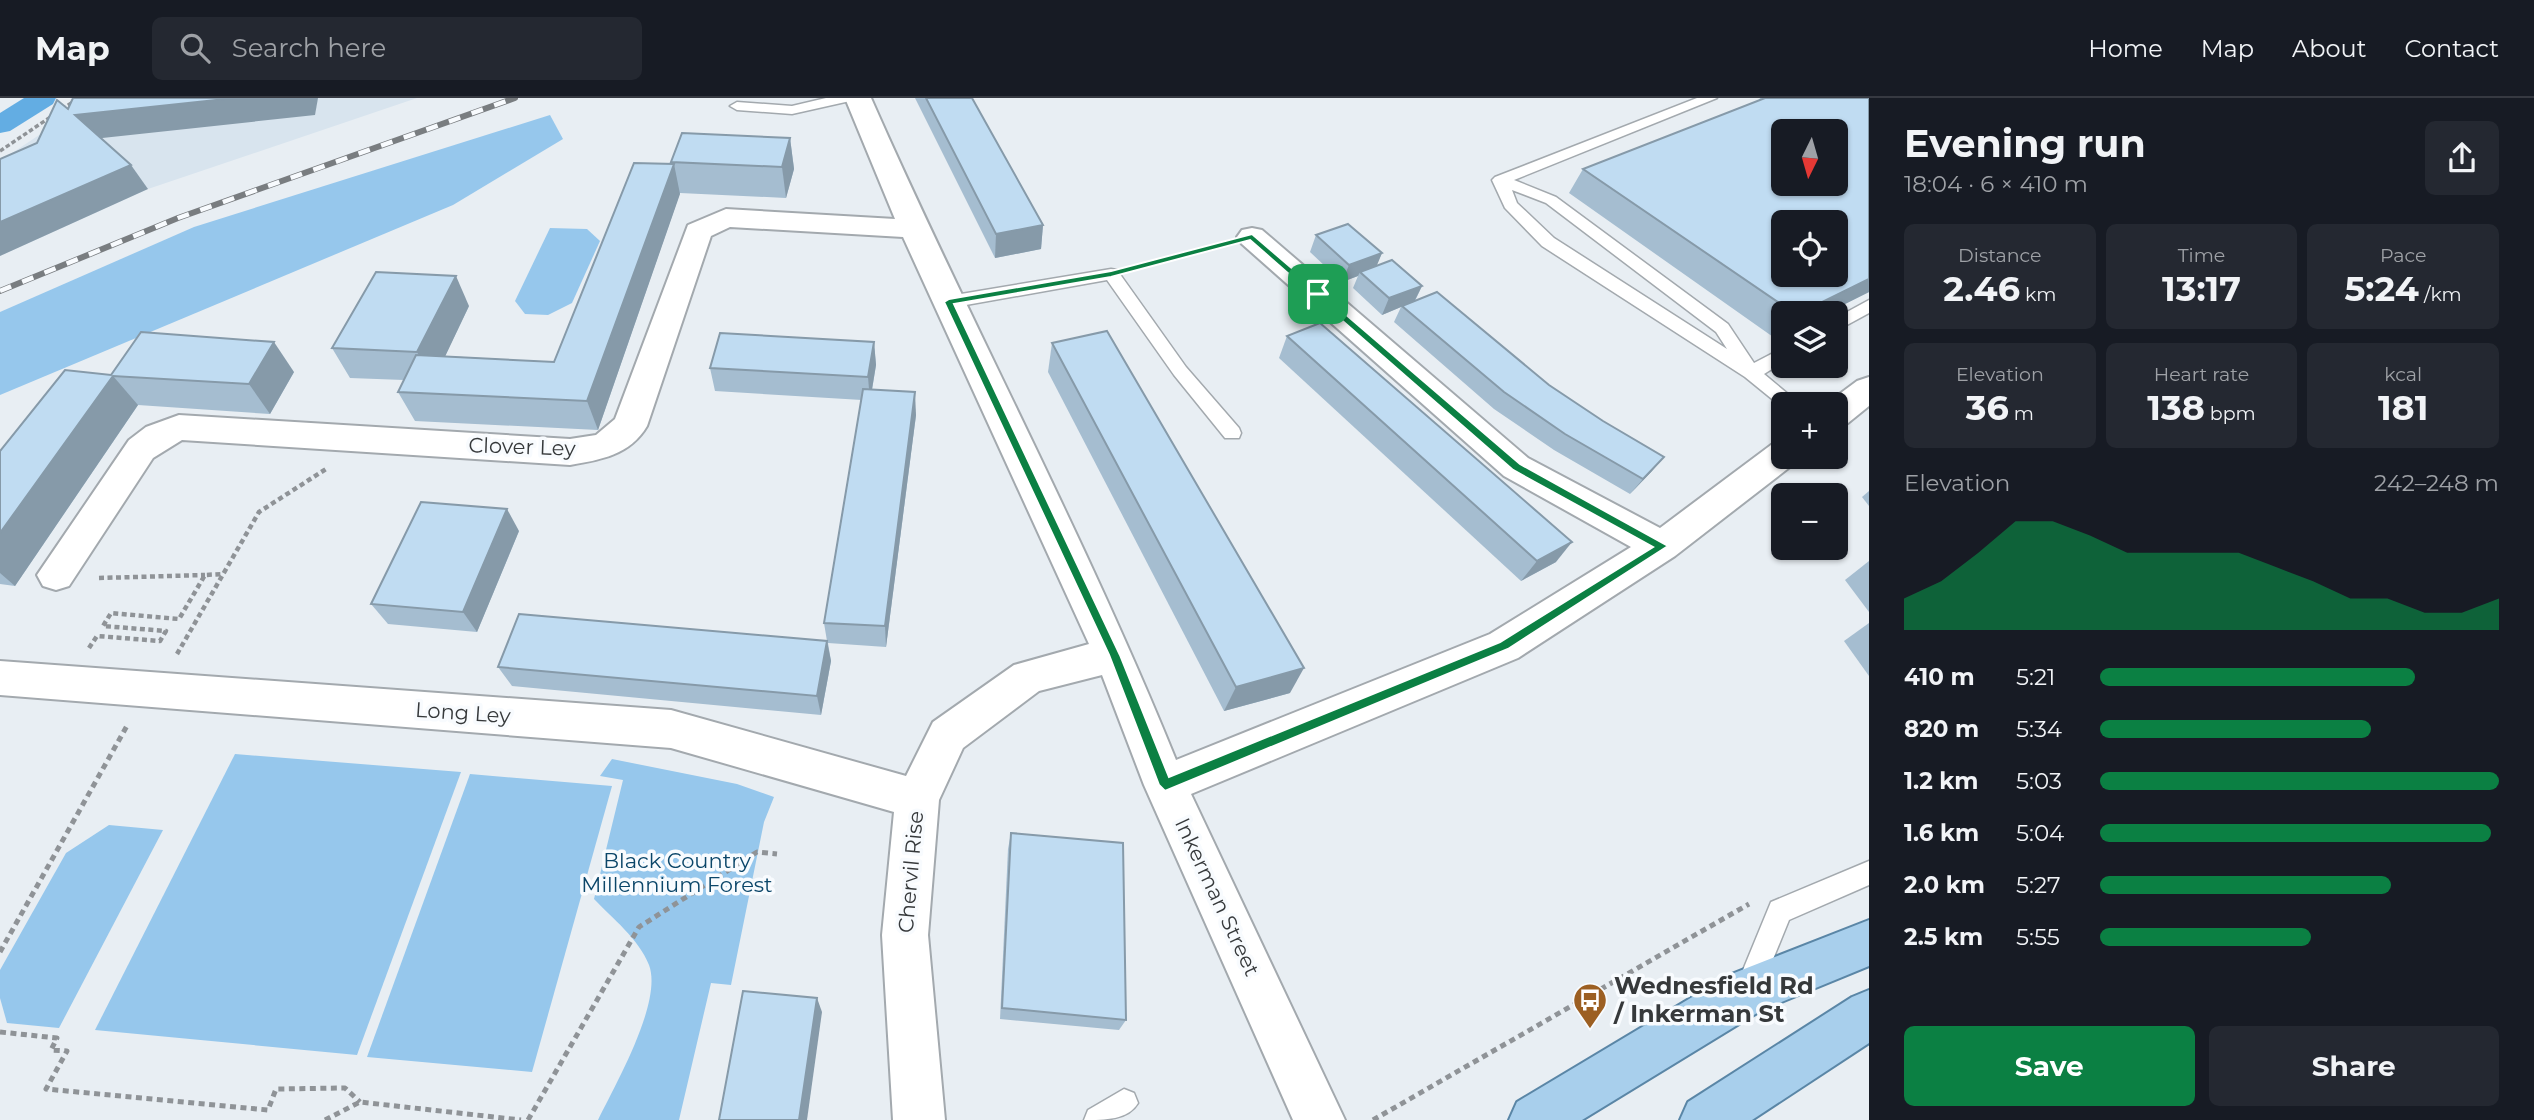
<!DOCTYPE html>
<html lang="en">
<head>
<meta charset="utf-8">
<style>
  :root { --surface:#171b24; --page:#242831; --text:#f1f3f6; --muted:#9ea1a6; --line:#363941; --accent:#0b8043 }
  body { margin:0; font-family:Montserrat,sans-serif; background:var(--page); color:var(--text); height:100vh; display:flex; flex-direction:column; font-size:26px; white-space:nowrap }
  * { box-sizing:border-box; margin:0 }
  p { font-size:23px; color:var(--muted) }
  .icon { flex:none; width:38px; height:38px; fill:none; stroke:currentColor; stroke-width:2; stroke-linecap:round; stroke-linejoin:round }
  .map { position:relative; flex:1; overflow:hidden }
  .panel { display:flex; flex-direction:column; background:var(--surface); width:665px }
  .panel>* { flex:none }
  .needle { width:46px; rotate:185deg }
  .tools { position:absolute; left:1771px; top:21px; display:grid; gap:14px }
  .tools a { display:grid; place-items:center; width:77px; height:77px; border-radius:10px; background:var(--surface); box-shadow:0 2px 5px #0004; font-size:35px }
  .pin { position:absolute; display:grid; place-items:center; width:60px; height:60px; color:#fff; margin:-30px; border-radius:14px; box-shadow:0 4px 10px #0006 }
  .round { display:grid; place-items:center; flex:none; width:74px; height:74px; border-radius:10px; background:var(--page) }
  .overview { display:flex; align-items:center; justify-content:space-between; height:119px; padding:0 35px }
  h1 { font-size:38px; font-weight:700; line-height:52px }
  .stats { display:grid; grid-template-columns:repeat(3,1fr); gap:10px; height:119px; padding:7px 35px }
  .stats div { display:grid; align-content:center; border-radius:10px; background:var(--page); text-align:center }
  .stats b { font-size:35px; font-weight:700 }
  .stats small { font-size:19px; font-weight:400 }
  .stats p { font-size:19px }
  .chart { height:196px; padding:14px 35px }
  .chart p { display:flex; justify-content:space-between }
  .chart svg { width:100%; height:126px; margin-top:7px; fill:var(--accent); opacity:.7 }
  .cta { display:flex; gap:14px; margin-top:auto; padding:14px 35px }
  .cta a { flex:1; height:80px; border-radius:10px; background:var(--accent); color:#fff; font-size:28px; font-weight:700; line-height:80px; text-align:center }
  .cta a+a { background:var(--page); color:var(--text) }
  ul { padding:0 35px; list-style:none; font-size:23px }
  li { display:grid; grid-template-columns:112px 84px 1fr; align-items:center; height:52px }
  li i { height:18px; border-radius:9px; background:var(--accent) }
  header { display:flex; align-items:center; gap:42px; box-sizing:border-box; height:98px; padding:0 35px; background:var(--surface); border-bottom:2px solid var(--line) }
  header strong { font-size:33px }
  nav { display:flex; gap:38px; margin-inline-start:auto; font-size:24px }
  .search { width:490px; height:63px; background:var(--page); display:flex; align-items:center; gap:18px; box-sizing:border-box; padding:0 24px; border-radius:10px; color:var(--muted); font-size:26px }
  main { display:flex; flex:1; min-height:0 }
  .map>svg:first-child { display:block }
</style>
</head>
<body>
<header>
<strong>Map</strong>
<div class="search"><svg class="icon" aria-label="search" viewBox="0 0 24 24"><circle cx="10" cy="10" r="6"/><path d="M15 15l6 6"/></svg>Search here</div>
<nav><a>Home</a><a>Map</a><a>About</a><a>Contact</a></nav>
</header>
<main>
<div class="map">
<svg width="1869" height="1022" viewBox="0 0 1869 1022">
  <rect width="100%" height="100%" fill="#e8eef3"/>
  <polygon fill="#d8e4ee" points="95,0 417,0 148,91 0,158 0,63"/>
  <g fill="#96c7ec">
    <polygon points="550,17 563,41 453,107 0,297 0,214 194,129"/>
    <polygon points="550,130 587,131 600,143 572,205 548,217 525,216 515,203"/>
    <polygon points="235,656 461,674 357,957 95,932"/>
    <path d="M612,661l125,25 37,13 -10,25 -33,163 -20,-2 -32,137h-81c17,-35 65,-118 51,-155 -10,-26 -37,-47 -55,-66l29,-119 -23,-4z"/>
    <polygon points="470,676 612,688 532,974 367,959"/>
    <polygon points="109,727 163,732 59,930 7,925 0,900 0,872 66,755"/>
  </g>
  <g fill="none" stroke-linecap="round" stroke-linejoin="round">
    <polygon fill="#63ade3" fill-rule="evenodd" points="24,0 56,0 53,6 10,33 0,35 0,15"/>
    <g stroke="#a3a9ae" stroke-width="3">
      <g id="lane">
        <polygon points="826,0 852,0 850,3 792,16 737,12 730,8 737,4 792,8"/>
        <path d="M1697,0h20l-203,82 42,17 172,127 26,39 29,-15v14l-19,12 36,30h-17v4l-38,-31 -203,-131 -37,-38 -13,-28 3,-3zM1512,92l34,13 170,129 11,17 -173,-111 -37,-35z"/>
        <polygon points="1111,171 1117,172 1186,269 1239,330 1241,335 1239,340 1225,340 1174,277 1107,182 949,210 941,204 949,198"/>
        <polygon points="1869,202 1869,215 1836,233 1836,220"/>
        <polygon points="1869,763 1869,787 1789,822 1758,898 1749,902 1740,898 1736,889 1771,804"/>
        <path d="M1124,991l10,4 4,10c-10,17 -33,17 -54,17l4,-10z"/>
      </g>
    </g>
    <g stroke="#a3a9ae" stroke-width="4">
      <g id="street">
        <path d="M845,0h26c98,223 214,437 305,662l314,-126 141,-87 -127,-71 -262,-232 -5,-7 5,-7 10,-2 10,2 266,228 132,70 111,-83 12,-4v16h16l-4,6 -120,93 -157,102 -327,136 154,326h-52l-149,-335 -42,-110 -63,16 -76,57 -24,52 -11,135 17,185h-52l-11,-185 12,-123 -223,-64 -671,-53v-34l671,49 235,66 27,-54 81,-57 75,-21 -186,-407 -173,-10 -19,9 -64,190c-17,29 -47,34 -77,39l-388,-25 -29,18 -84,128 -13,4 -13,-4 -6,-11 92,-135 17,-13 33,-12 391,24 26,-4 19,-16 73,-194 38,-16 169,10z"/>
        <polygon points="1869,279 1869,308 1848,325 1836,328 1836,306 1826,306 1857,283"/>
      </g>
    </g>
    <g stroke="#5a86a6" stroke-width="4">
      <g id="primary">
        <polygon points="1869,822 1869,868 1762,912 1582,1022 1509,1022 1517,1004 1729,877"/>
        <polygon points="1869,892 1869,945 1752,1022 1680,1022 1688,1004 1852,899"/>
      </g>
    </g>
    <g stroke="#8f9397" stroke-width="3.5" stroke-dasharray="4.5 2.5" stroke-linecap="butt">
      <polyline points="62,11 79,0"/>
      <polyline points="0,53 52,18"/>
      <polyline points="1139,168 1222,147"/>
    </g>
    <g stroke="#8f9397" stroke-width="4.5" stroke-dasharray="5 3.5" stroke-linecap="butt">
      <polyline points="99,480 205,477"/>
      <polyline points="89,550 97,538 160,543 166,533 103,528 111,515 179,521 205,477 223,476"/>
      <polyline points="177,556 259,414 326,371"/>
    </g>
    <g stroke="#8f9397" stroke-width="5" stroke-dasharray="6 4.5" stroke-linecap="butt">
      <polyline points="0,854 128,626"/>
      <polyline points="0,934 57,940 51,952 67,953 46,991 268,1012 276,991 345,990 360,1004"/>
      <polyline points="325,1022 360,1004 521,1022"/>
      <polyline points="528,1022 639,829 757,754 777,756"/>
      <polyline points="1373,1022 1749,806"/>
    </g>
    <use href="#lane" fill="#fff" fill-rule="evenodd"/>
    <use href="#street" fill="#fff" fill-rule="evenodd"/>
    <use href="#primary" fill="#a8cfec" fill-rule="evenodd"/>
    <g stroke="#797d80" stroke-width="6">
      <polyline id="rail" points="0,193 178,120 515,0"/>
    </g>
    <use href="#rail" stroke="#f8fbfe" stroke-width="4.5" stroke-dasharray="12" stroke-linecap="butt"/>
  </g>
  <g fill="#a5bdd0">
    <polygon points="915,0 972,0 1043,127 1041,151 995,160"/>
    <polygon points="1760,0 1869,0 1869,194 1827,215 1783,215 1783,237 1776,241 1569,95 1583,71 1759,2"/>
    <polygon points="790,40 794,71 786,100 680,95 598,332 415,323 398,294 404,282 350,280 332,250 469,208 445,258 554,264 671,64"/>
    <polygon points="1316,137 1382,155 1376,168 1422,188 1415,203 1549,287 1603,323 1664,359 1651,374 1630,396 1554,352 1494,311 1394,224 1401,209 1382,217 1353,190 1358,178 1342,184 1310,154"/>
    <polygon points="1287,238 1556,464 1521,483 1279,260"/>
    <polygon points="874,244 876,267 872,292 916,317 886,549 828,545 831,563 821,617 512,588 498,569 827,543 824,525 862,302 715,293 710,270"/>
    <polygon points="1052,245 1290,595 1224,613 1048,274"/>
    <polygon points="294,274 270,316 138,307 15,488 0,486 0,353 111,277"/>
    <polygon points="1869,393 1869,408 1862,399"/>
    <polygon points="519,433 477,534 388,526 371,506"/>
    <polygon points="1869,463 1869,514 1845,482"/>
    <polygon points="1869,525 1869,578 1844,543"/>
    <polygon points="1011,735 1126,922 1119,932 1000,921 1008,751"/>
  </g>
  <g fill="#869aa9">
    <polygon points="235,0 318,0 315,17 93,41 75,17"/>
    <polygon points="790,40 794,71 786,100 782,69"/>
    <polygon points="674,66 680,96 598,332 587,303"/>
    <polygon points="131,67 148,91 0,158 0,124"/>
    <polygon points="1043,127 1041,151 995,160 996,136"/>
    <polygon points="1382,155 1375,172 1360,174 1358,178 1342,184 1349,167"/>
    <polygon points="456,178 469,208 433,284 417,254"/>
    <polygon points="1869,181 1869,194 1827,215 1800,215"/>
    <polygon points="1422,188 1414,204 1402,208 1401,209 1382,217 1389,200"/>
    <polygon points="1783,232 1783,237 1776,241"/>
    <polygon points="274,244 294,274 270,316 249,286"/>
    <polygon points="874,244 876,267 870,303 868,279"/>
    <polygon points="113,278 138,307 15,488 0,475 0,435"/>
    <polygon points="915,294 916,317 886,549 885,528"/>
    <polygon points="1664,359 1651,374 1630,396 1643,381"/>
    <polygon points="507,411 519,433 477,534 463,514"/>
    <polygon points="1572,444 1556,464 1521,483 1537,463"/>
    <polygon points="827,543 831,563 821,617 817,598"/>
    <polygon points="1304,570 1290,595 1224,613 1236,589"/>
    <polygon points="817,900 822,914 807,1022 799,1022"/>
  </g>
  <g fill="#c0dcf2" stroke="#869aa9" stroke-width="2" fill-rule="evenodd">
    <polygon points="73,0 235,0 75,17 131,67 0,124 0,61 37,45 57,2 68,11"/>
    <polygon points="926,0 972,0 1043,127 996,136"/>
    <path d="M1765,0h104v181l-69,34h-6l-211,-144zM1783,33h53v53h-53zM1783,124h53v53h-53z"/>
    <polygon points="682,35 790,40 782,69 671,64"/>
    <polygon points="634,65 674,66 587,303 398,294 416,257 554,264"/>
    <polygon points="1348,126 1382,155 1349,167 1316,137"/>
    <polygon points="1392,162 1422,188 1389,200 1360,174"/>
    <polygon points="376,174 456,178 417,254 332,250"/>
    <polygon points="1437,194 1549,287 1603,323 1664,359 1643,381 1565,336 1504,294 1402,208"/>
    <polygon points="1320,225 1572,444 1537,463 1287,238"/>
    <polygon points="1107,233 1304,570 1236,589 1052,245"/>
    <polygon points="141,234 274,244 249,286 113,278 0,435 0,353 65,272 111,277"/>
    <polygon points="720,235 874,244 868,279 710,270"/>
    <polygon points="863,291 915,294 885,528 824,525"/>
    <polygon points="421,404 507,411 463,514 371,506"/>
    <polygon points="519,516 827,543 817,598 498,569"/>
    <polygon points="1011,735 1123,745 1126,922 1002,910"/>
    <polygon points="743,893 817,900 799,1022 719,1022"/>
  </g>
  <path fill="#0b8043" stroke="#fff" stroke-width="2" fill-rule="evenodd" d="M1252,136l268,230 148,82 -160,103 -343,142 -6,-6 -50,-130 -165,-353 5,-3 162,-28zM1250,142l263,230 140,77 -153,95 -331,135 -49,-122 -166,-351 157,-27z"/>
  <defs>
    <g id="bus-pin" transform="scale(1.75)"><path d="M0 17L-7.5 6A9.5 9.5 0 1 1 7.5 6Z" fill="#9c5f22" stroke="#f8fbfe"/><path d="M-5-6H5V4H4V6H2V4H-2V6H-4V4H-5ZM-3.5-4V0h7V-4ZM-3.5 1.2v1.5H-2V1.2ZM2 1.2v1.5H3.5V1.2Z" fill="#fff"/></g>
  </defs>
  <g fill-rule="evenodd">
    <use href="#bus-pin" x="1590" y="902"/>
  </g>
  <g text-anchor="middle" stroke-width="7" stroke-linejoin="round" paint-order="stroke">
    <g font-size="21" fill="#36393b" stroke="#f8fbfe">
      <text transform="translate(522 349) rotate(2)" y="7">Clover Ley</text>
      <text transform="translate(463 615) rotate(4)" y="7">Long Ley</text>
      <text transform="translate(911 774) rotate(-85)" y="7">Chervil Rise</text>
      <text transform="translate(1217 799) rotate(65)" y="7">Inkerman Street</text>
    </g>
    <g font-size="21" fill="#0b4669" stroke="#f8fbfe">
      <text x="677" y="770">Black Country<tspan x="677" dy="24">Millennium Forest</tspan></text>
    </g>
    <g font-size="24" font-weight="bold" fill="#36393b" stroke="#f8fbfe" text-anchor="start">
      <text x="1614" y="896">Wednesfield Rd<tspan x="1614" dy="28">/ Inkerman St</tspan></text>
    </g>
  </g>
</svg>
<div class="tools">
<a><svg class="needle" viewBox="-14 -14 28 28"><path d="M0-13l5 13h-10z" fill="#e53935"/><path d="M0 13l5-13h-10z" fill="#9ea1a6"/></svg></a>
<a><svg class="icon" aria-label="locate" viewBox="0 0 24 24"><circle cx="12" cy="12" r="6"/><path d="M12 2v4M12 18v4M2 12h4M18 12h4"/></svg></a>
<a><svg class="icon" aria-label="layers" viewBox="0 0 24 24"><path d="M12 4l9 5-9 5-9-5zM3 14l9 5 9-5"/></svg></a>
<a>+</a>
<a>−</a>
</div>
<div class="pin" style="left:1318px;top:196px;background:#1e9e55"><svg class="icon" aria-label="arrive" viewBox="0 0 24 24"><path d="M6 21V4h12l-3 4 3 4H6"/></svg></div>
</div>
<section class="panel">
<div class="overview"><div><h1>Evening run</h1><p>18:04 · 6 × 410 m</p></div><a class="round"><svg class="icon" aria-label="share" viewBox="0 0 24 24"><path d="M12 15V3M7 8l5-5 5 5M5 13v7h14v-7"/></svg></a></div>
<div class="stats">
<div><p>Distance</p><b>2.46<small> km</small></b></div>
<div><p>Time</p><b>13:17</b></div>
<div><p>Pace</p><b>5:24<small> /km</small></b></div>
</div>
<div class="stats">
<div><p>Elevation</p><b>36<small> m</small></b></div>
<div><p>Heart rate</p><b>138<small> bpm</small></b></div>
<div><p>kcal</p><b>181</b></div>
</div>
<div class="chart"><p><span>Elevation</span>242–248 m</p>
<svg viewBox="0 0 160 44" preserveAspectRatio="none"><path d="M0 44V33L10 27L20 17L30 6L40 6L50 11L60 17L70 17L80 17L90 17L100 22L110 27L120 33L130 33L140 38L150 38L160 33V44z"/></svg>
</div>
<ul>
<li><b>410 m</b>5:21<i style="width:79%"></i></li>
<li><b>820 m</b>5:34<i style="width:68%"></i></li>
<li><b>1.2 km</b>5:03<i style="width:100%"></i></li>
<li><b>1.6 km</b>5:04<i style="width:98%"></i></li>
<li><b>2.0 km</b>5:27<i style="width:73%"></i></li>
<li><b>2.5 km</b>5:55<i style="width:53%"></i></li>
</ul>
<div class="cta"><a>Save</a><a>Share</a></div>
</section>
</main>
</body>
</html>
